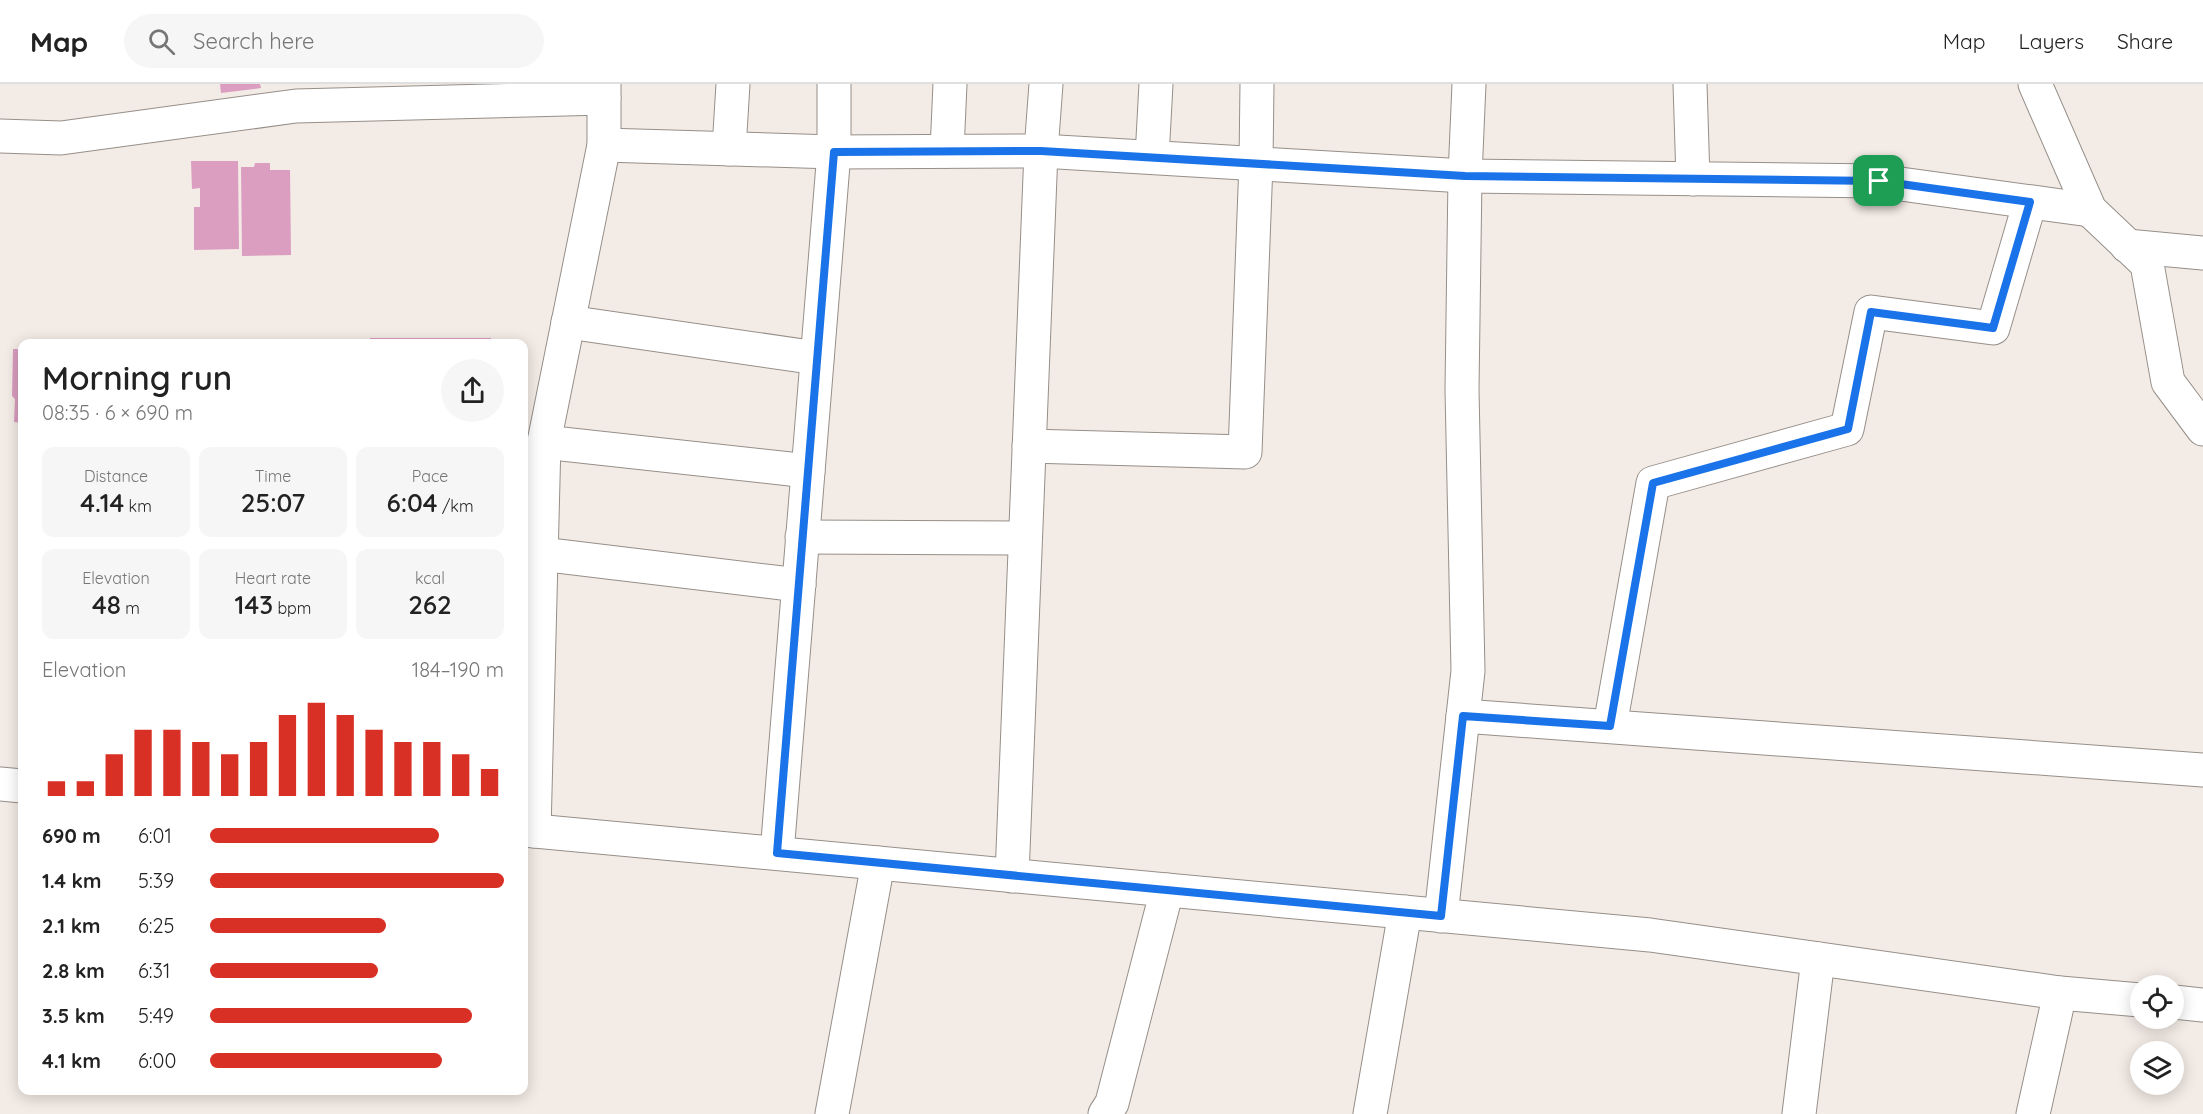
<!DOCTYPE html>
<html lang="en">
<head>
<meta charset="utf-8">
<style>
  :root { --surface:#fff; --page:#f6f6f6; --text:#222; --muted:#767676; --line:#e0e0e0; --accent:#d93025 }
  body { margin:0; font-family:Quicksand,sans-serif; background:var(--page); color:var(--text); height:100vh; display:flex; flex-direction:column; font-size:22px; white-space:nowrap }
  * { box-sizing:border-box; margin:0 }
  p { font-size:20px; color:var(--muted) }
  .icon { flex:none; width:33px; height:33px; fill:none; stroke:currentColor; stroke-width:2; stroke-linecap:round; stroke-linejoin:round }
  .map { position:relative; flex:1; overflow:hidden }
  .drawer { position:absolute; left:18px; top:255px; width:510px; height:756px; display:flex; flex-direction:column; background:var(--surface); border-radius:12px; box-shadow:0 3px 15px #0003 }
  .drawer>* { flex:none }
  .fabs { position:absolute; left:2130px; top:891px; display:grid; gap:12px }
  .fabs a { display:grid; place-items:center; width:54px; height:54px; border-radius:50%; background:var(--surface); box-shadow:0 3px 15px #0003; font-size:30px }
  .pin { position:absolute; display:grid; place-items:center; width:51px; height:51px; color:#fff; margin:-26px; border-radius:12px; box-shadow:0 3px 9px #0006 }
  .round { display:grid; place-items:center; flex:none; width:63px; height:63px; border-radius:32px; background:var(--page) }
  .summary { display:flex; align-items:center; justify-content:space-between; height:102px; padding:0 24px }
  h1 { font-size:33px; font-weight:600; line-height:45px }
  .metrics { display:grid; grid-template-columns:repeat(3,1fr); gap:9px; height:102px; padding:6px 24px }
  .metrics div { display:grid; align-content:center; border-radius:12px; background:var(--page); text-align:center }
  .metrics b { font-size:26px; font-weight:600 }
  .metrics small { font-size:16px; font-weight:400 }
  .metrics p { font-size:16px }
  .chart { height:168px; padding:12px 24px }
  .chart p { display:flex; justify-content:space-between }
  .chart svg { width:100%; height:108px; margin-top:6px; stroke:var(--accent); stroke-width:6 }
  ul { padding:0 24px; list-style:none; font-size:20px }
  li { display:grid; grid-template-columns:96px 72px 1fr; align-items:center; height:45px }
  li i { height:15px; border-radius:8px; background:var(--accent) }
  header { display:flex; align-items:center; gap:36px; box-sizing:border-box; height:84px; padding:0 30px; background:var(--surface); border-bottom:2px solid var(--line) }
  header strong { font-size:28px }
  nav { display:flex; gap:33px; margin-inline-start:auto; font-size:21px }
  .search { width:420px; height:54px; background:var(--page); display:flex; align-items:center; gap:15px; box-sizing:border-box; padding:0 21px; border-radius:33px; color:var(--muted); font-size:22px }
  .map>svg:first-child { display:block }
</style>
</head>
<body>
<header>
<strong>Map</strong>
<div class="search"><svg class="icon" aria-label="search" viewBox="0 0 24 24"><circle cx="10" cy="10" r="6"/><path d="M15 15l6 6"/></svg>Search here</div>
<nav><a>Map</a><a>Layers</a><a>Share</a></nav>
</header>
<div class="map">
<svg width="2203" height="1030" viewBox="0 0 2203 1030">
  <rect width="100%" height="100%" fill="#f3ebe5"/>
  <g fill="#db9dc0">
    <polygon points="220,0 260,0 261,4 221,9"/>
    <polygon points="191,77 238,77 239,165 194,166 194,123 200,123 200,104 192,105"/>
    <polygon points="255,79 270,79 270,86 290,86 291,171 242,172 241,83 254,83"/>
    <rect x="370" y="254" width="121" height="6"/>
    <polygon points="13,265 22,265 22,339 14,338 15,315 12,312"/>
  </g>
  <g fill="none" stroke-linecap="round" stroke-linejoin="round">
    <g stroke="#968f89" stroke-width="35">
      <g id="minor">
        <polyline points="1690,0 1693,95"/>
        <polyline points="2035,0 2090,126 2147,180 2168,298 2203,345"/>
        <polyline points="0,52 61,54 296,22 604,14"/>
        <polyline points="604,61 834,68 1041,67 1465,92 1879,97 2090,126"/>
        <polyline points="729,65 733,0"/>
        <polyline points="947,67 950,0"/>
        <polyline points="1152,73 1156,0"/>
        <polyline points="2127,162 2203,169"/>
        <polyline points="568,238 817,274"/>
        <polyline points="544,358 808,387"/>
        <polyline points="1029,362 1245,368 1256,79 1257,0"/>
        <polyline points="802,453 1025,454"/>
        <polyline points="541,470 799,501"/>
        <polyline points="1463,632 2203,686"/>
        <polyline points="1610,642 1653,399 1847,345 1871,228 1993,244 2030,118"/>
        <polyline points="0,700 22,702"/>
        <polyline points="524,746 1650,851 2060,909 2140,916"/>
        <polyline points="534,747 544,358 604,61 604,0"/>
        <polyline points="777,769 834,68 834,0"/>
        <polyline points="1012,792 1041,67 1046,0"/>
        <polyline points="1441,832 1468,587 1462,306 1465,92 1469,0"/>
        <polyline points="2174,918 2203,921"/>
        <polyline points="832,1030 878,779"/>
        <polyline points="1105,1030 1112,1019 1167,806"/>
        <polyline points="1370,1030 1405,828"/>
        <polyline points="1799,1030 1818,875"/>
        <polyline points="2033,1030 2060,909"/>
      </g>
    </g>
    <use href="#minor" stroke="#fff" stroke-width="33"/>
  </g>
  <g fill="none" stroke-linecap="round" stroke-linejoin="round">
    <g stroke="#fff" stroke-width="12">
      <polygon id="route" points="1041,67 1465,92 1879,97 2030,118 1993,244 1871,228 1848,345 1653,399 1610,642 1463,632 1441,832 777,769 834,68"/>
    </g>
    <use href="#route" stroke="#1a73e8" stroke-width="8"/>
  </g>
</svg>
<div class="fabs">
<a><svg class="icon" aria-label="locate" viewBox="0 0 24 24"><circle cx="12" cy="12" r="6"/><path d="M12 2v4M12 18v4M2 12h4M18 12h4"/></svg></a>
<a><svg class="icon" aria-label="layers" viewBox="0 0 24 24"><path d="M12 4l9 5-9 5-9-5zM3 14l9 5 9-5"/></svg></a>
</div>
<div class="pin" style="left:1879px;top:97px;background:#1e9e55"><svg class="icon" aria-label="arrive" viewBox="0 0 24 24"><path d="M6 21V4h12l-3 4 3 4H6"/></svg></div>
<section class="drawer">
<div class="summary"><div><h1>Morning run</h1><p>08:35 · 6 × 690 m</p></div><a class="round"><svg class="icon" aria-label="share" viewBox="0 0 24 24"><path d="M12 15V3M7 8l5-5 5 5M5 13v7h14v-7"/></svg></a></div>
<div class="metrics">
<div><p>Distance</p><b>4.14<small> km</small></b></div>
<div><p>Time</p><b>25:07</b></div>
<div><p>Pace</p><b>6:04<small> /km</small></b></div>
</div>
<div class="metrics">
<div><p>Elevation</p><b>48<small> m</small></b></div>
<div><p>Heart rate</p><b>143<small> bpm</small></b></div>
<div><p>kcal</p><b>262</b></div>
</div>
<div class="chart"><p><span>Elevation</span>184–190 m</p>
<svg viewBox="0 0 160 44" preserveAspectRatio="none"><path d="M5 44V38M15 44V38M25 44V27M35 44V17M45 44V17M55 44V22M65 44V27M75 44V22M85 44V11M95 44V6M105 44V11M115 44V17M125 44V22M135 44V22M145 44V27M155 44V33"/></svg>
</div>
<ul>
<li><b>690 m</b>6:01<i style="width:78%"></i></li>
<li><b>1.4 km</b>5:39<i style="width:100%"></i></li>
<li><b>2.1 km</b>6:25<i style="width:60%"></i></li>
<li><b>2.8 km</b>6:31<i style="width:57%"></i></li>
<li><b>3.5 km</b>5:49<i style="width:89%"></i></li>
<li><b>4.1 km</b>6:00<i style="width:79%"></i></li>
</ul>
</section>
</div>
</body>
</html>
